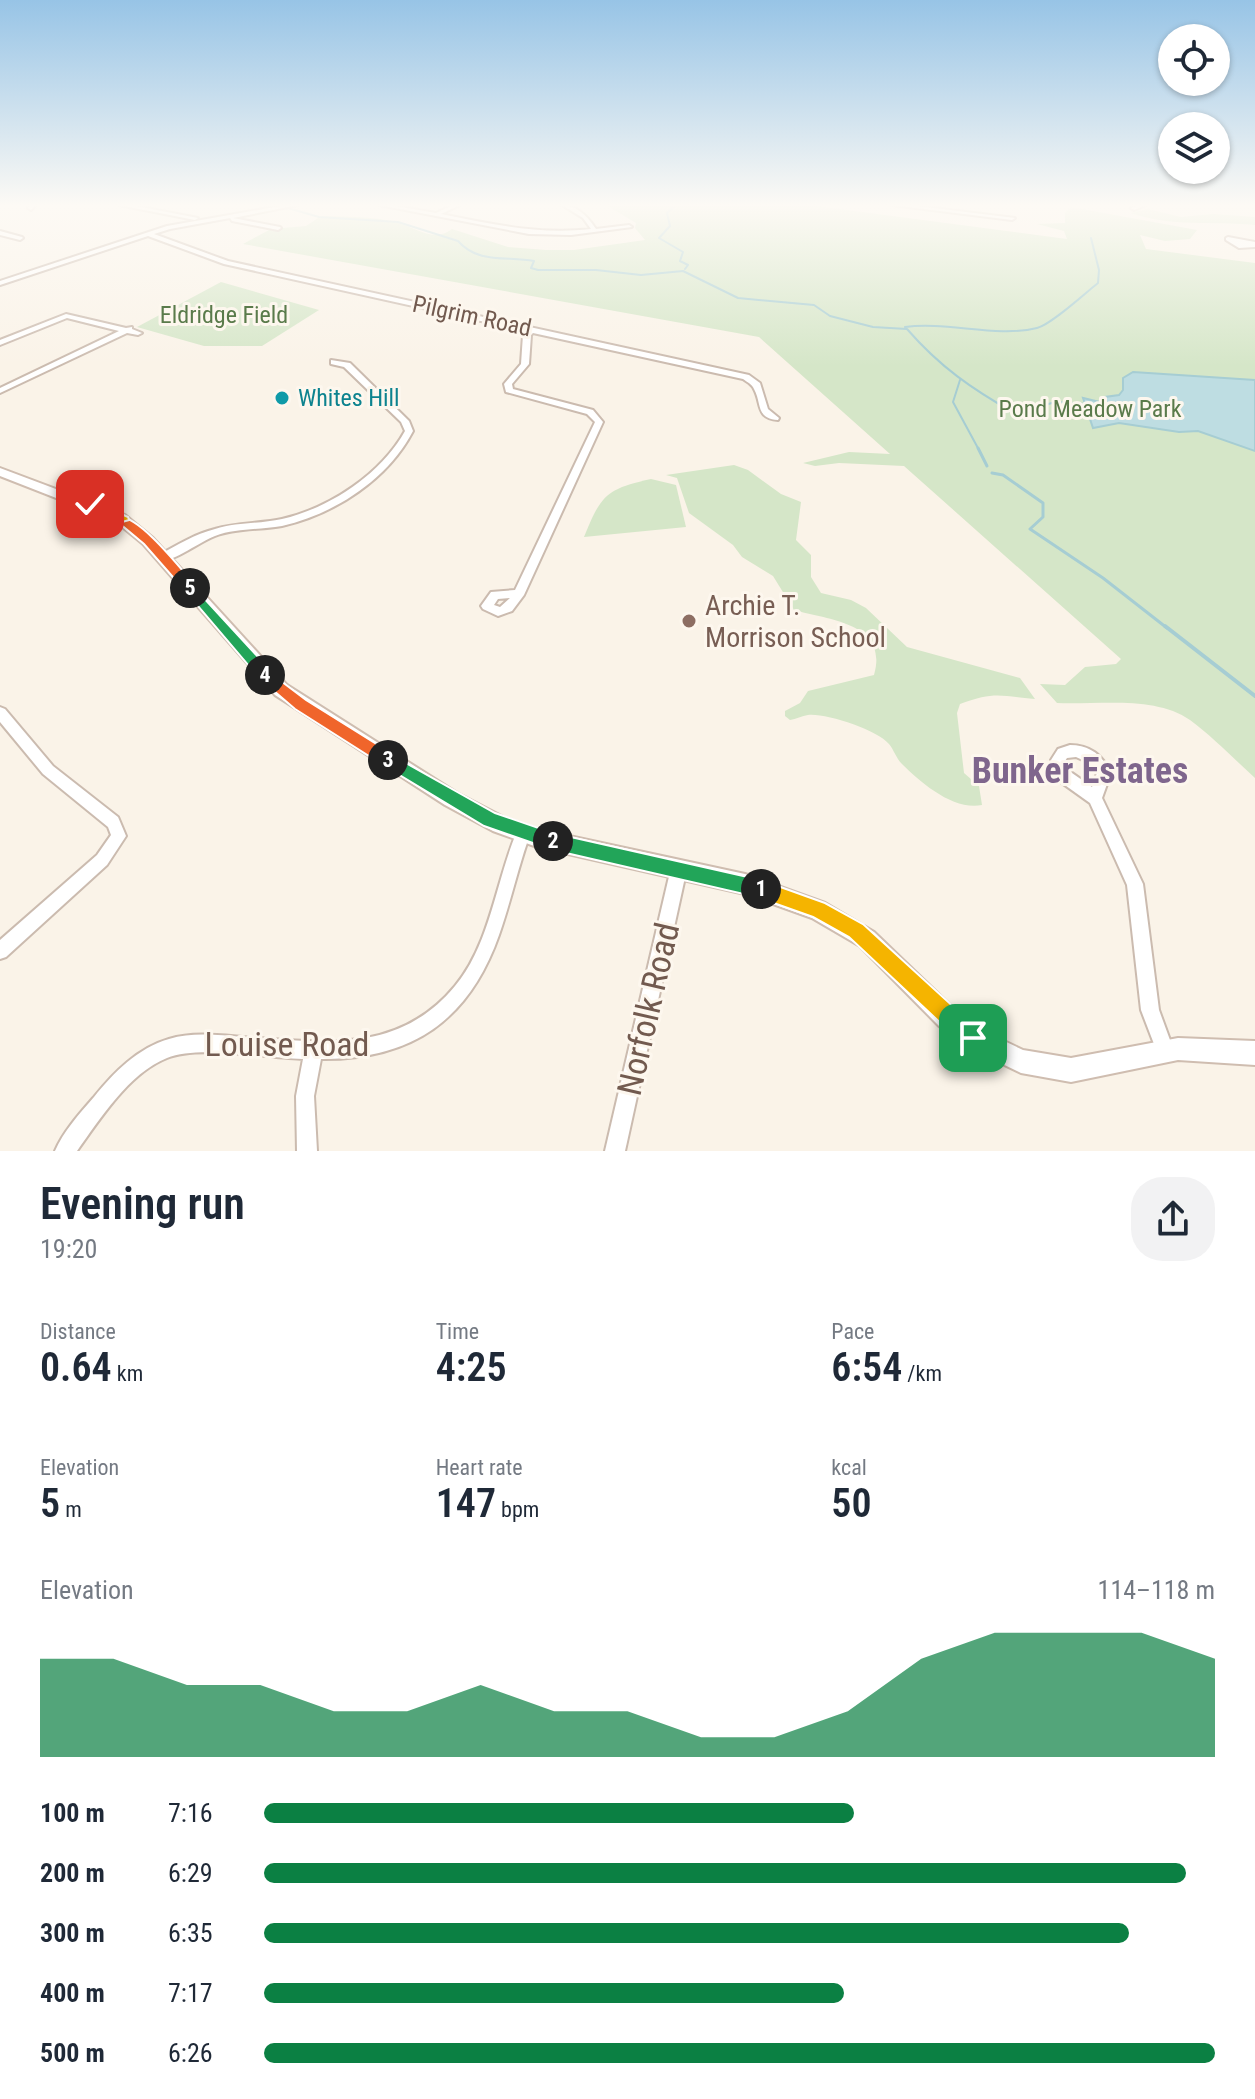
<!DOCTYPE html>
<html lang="en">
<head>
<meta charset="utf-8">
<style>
  :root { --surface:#fff; --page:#f2f2f3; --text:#1f2937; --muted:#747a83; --accent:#0b8043 }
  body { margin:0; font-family:"Roboto Condensed",sans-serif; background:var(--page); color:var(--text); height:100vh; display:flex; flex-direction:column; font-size:30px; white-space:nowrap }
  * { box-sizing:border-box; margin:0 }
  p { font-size:26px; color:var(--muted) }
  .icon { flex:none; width:44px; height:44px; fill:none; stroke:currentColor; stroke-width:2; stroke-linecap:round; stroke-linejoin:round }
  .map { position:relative; height:1151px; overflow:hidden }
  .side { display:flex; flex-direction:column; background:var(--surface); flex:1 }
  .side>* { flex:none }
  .controls { position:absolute; left:1158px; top:24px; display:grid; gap:16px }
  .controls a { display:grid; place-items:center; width:72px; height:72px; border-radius:50%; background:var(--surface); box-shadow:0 2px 6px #0004; font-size:40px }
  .pin { position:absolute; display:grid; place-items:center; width:68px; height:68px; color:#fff; margin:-34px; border-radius:16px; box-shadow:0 4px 12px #0006 }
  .km { position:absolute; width:40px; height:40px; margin:-20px; border-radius:50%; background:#222; color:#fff; font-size:22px; line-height:40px; text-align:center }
  .round { display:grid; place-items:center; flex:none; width:84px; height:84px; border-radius:32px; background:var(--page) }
  .head { display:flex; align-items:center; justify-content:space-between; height:136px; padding:0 40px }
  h1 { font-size:44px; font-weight:600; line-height:60px }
  .figures { display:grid; grid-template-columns:repeat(3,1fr); gap:12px; height:136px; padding:8px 40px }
  .figures div { display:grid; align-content:center }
  .figures b { font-size:40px; font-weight:600 }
  .figures small { font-size:22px; font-weight:400 }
  .figures p { font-size:22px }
  .chart { height:224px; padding:16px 40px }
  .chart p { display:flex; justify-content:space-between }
  .chart svg { width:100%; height:144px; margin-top:8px; fill:var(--accent); opacity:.7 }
  ul { padding:0 40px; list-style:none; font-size:26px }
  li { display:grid; grid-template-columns:128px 96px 1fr; align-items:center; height:60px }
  li i { height:20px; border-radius:10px; background:var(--accent) }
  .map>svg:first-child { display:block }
</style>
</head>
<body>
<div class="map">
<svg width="1255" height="1151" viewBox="0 0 1255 1151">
  <rect width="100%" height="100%" fill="#faf3e8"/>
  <g fill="#d5e6c8">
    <path d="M606,205h203l258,34 -3,-8 -27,-7 28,-1v-10l6,-6 126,23 -7,9 -25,2 -25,-6 6,14 109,14v515c-21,-19 -42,-41 -65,-58 -35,-25 -93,-15 -133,-17l-17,-19 25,1 20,-18 31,-3 5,-5 -217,-193 -65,-3 -24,3 -12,-3 46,-11 41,2 -131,-117 -516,-93 28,-15 35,-3 15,-10c23,1 55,0 77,7 19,5 36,20 54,6l56,18 38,3h28l71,-10 -10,-12 1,-5z"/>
    <path d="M1148,209l33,8 32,-3 42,3v8c-41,-4 -85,2 -124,-12z"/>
    <polygon points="221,282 319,310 262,346 204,346 137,327"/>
    <path d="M734,465l14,5 33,24 20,8 -5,38 15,15v22l10,16 30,7 15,8 41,39 113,31 15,21c-35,-3 -40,-8 -75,5l-3,9 7,60 15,13 3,19c-28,6 -61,-22 -80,-41 -6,-6 -8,-14 -13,-20 -12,-14 -63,-31 -81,-29 -6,1 -12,4 -18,5l-5,-4v-5l15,-8 8,-12 66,-16c15,-52 -45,-55 -80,-65l-21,-34 -31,-19 -9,-12 -44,-32 -12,-35 -11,-3z"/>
    <path d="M651,479l25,6 10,42 -102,10c17,-42 22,-48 67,-58z"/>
  </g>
  <polygon fill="#bedde2" stroke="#a6cdd3" stroke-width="2" points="1133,372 1255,380 1255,451 1198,431 1179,432 1119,423 1093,428 1083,398 1104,403 1105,397 1119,395 1123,390 1123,378"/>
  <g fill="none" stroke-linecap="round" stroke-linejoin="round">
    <g stroke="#a6cdd3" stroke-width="2">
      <polyline points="676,205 667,213 670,226 659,238 683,252 680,261 688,265 685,269"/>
      <path d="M288,208l31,9 79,5 60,19c20,23 49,15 76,20l-3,7 7,2h58l45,5 42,-4 55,27 76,7 16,11 43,11 34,2c33,38 65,60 109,85l39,-12 31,2"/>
      <path d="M905,327c41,-6 92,11 132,1 15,-4 47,-34 61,-45l1,-13 -8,-32"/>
      <polyline points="960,380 953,402 979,450"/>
    </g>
    <g stroke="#a6cdd3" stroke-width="3">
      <polyline points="978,448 987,466"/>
      <polyline points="992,473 1003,475 1043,503 1043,517 1030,529 1103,578 1167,628"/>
    </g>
    <polyline stroke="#a6cdd3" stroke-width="4" points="1165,626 1255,696"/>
    <g stroke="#cbbbaf" stroke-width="4">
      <g id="street">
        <polygon points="30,205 36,205 31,210 28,208"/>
        <polygon points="119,205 131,205 198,218 195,220"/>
        <path d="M286,205h12l-65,13 47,9 1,1 -3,2 -46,-9 -2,-3 -60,11 -16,5 74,27 521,114 11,8 8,26 11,9 -1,2c-23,-2 -16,-17 -24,-31 -2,-5 -7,-7 -11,-10l-210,-46 -2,2 -2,29 -17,20 1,5 80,21 10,12 -79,173 -12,16 -14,5 -15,-7 -2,-3 10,-14 24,-2 80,-168 -8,-8 -81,-22 -2,-8 17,-20 2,-29 3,-4 -302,-67 -76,-28 -148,49v-4l167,-55zM510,598l-10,9 -6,-2 4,-6z"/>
        <path d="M379,205h11l46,8 17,-8h7l-19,9c51,10 97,21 150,15l-8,-11 -21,-13c15,0 26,12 34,24l33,-4 3,2 -61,8 -42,-1z"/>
        <polygon points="892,205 909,205 1015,218 1012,220"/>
        <polygon points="1138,205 1146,205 1134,210 1131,208"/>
        <polygon points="0,231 22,237 23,238 20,240 0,235"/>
        <polygon points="1228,237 1255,242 1255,247 1239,248 1226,240 1226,238"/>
        <polygon points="66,314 126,328 132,327 132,329 142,333 138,335 127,333 0,393 0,388 119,331 67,318 0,345 0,340"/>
        <path d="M331,360l19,3 59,58 4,10c-25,48 -78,83 -131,95 -22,4 -46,2 -67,10 -16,6 -41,26 -56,25l-1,-3 1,-3c18,-10 36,-21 56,-26 22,-7 45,-5 67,-10 48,-11 99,-45 123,-88l-4,-9 -57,-55 -13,-3z"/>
        <polygon points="0,707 5,709 53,766 118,817 126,836 107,865 6,957 0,959 0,940 97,855 111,835 108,827 43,774 0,722"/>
        <path d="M1070,745c20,0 32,10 41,28l-9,25 41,86 16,126 15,41 -3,6 -6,3 -6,-3 -18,-47 -14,-125 -37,-82 -28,-20 -11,-23 7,-11zM1076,757l11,5 10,11 -5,14 -20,-14 -7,-12 2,-3z"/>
        <path d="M523,827l5,2 2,5c-12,33 -19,67 -31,101 -30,85 -87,125 -178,124l-7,37 3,55h-20l-1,-55 7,-37c-36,-1 -105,-14 -136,-1 -38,15 -67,61 -90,93h-22c8,-19 25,-38 39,-54 20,-25 44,-49 75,-58 23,-7 49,-4 73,-2 80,5 156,18 213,-51 36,-43 41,-107 63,-157z"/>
        <polygon points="679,860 684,863 687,868 625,1151 605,1151 671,868 674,863"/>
      </g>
    </g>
    <g stroke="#cfbdb0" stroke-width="4">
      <polygon id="secondary" points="0,468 125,515 153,538 287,685 457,793 505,818 537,829 745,874 825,903 874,932 955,1010 981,1030 1023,1050 1071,1058 1178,1038 1255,1041 1255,1065 1178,1060 1071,1082 1021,1073 965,1046 939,1026 860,946 812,918 745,894 537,847 493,831 445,805 275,695 143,544 115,521 0,476"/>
    </g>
    <use href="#street" fill="#fff" fill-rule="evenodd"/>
    <use href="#secondary" fill="#fff" fill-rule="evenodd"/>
  </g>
  <linearGradient id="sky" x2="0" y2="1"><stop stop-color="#97c4e6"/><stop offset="0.56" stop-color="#fdfaf5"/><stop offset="1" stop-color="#fdfaf5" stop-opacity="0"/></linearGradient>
  <rect width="1255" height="366" fill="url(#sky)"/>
  <polygon fill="#f5b400" stroke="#fff" stroke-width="2" points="761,880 825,903 863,924 980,1031 983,1038 980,1046 973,1049 965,1046 849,937 813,917 754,896 754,883"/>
  <polygon fill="#22a559" stroke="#fff" stroke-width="2" points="553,833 761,880 770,889 761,898 553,850 544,841"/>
  <polygon fill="#22a559" stroke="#fff" stroke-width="2" points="388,753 495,813 559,835 559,847 553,850 484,826 383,765 383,755"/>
  <polygon fill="#f0652b" stroke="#fff" stroke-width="2" points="265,669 306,700 394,755 394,765 383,765 295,709 260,679 258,675"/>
  <polygon fill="#22a559" stroke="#fff" stroke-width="2" points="190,583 271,671 271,679 260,679 186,592 184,588"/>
  <path fill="#f0652b" stroke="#fff" stroke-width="2" d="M119,517c20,-2 62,52 76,68v7h-9l-42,-48 -25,-21z"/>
  <polygon fill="#f5b400" stroke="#fff" stroke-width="2" points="90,500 128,517 129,520 119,523 85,506 85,501"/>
  <circle fill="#0f9aa8" stroke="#fdf7ee" stroke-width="3" cx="282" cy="398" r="8"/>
  <circle fill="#8d6e63" stroke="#fdf7ee" stroke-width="3" cx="689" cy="621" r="8"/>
  <g text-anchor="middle" stroke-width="6" stroke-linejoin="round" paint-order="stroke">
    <g font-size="24" fill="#5a7b4b" stroke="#fdf7ee">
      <text x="224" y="323">Eldridge Field</text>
      <text x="1090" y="417">Pond Meadow Park</text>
    </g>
    <g font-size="24" fill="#725a4f" stroke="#fdf7ee">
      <text transform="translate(472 316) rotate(12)" y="8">Pilgrim Road</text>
    </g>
    <g font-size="24" fill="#0d838f" stroke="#fdf7ee" text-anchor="start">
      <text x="298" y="406">Whites Hill</text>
    </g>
    <g font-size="28" fill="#785e54" stroke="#fdf7ee" text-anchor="start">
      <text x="705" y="615">Archie T.<tspan x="705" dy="32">Morrison School</tspan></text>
    </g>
    <g font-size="34" fill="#725a4f" stroke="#fdf7ee">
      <text transform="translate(648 1009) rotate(-77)" y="12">Norfolk Road</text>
      <text x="287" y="1056">Louise Road</text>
    </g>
    <g font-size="36" font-weight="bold" fill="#7f668d" stroke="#fdf7ee">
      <text x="1080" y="783">Bunker Estates</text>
    </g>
  </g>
</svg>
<div class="controls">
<a><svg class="icon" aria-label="locate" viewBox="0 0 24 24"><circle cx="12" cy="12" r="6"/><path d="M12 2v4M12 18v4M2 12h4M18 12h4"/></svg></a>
<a><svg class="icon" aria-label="layers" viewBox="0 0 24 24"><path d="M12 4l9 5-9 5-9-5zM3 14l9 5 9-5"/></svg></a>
</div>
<div class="pin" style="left:973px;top:1038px;background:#1e9e55"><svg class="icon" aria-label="arrive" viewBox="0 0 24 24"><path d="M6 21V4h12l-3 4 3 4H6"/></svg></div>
<div class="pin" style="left:90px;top:504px;background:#d93025"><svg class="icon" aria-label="check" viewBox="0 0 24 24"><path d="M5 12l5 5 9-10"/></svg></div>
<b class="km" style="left:761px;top:889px">1</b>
<b class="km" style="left:553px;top:841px">2</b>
<b class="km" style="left:388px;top:760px">3</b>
<b class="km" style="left:265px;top:675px">4</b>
<b class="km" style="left:190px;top:588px">5</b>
</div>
<section class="side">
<div class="head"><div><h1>Evening run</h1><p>19:20</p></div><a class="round"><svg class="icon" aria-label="share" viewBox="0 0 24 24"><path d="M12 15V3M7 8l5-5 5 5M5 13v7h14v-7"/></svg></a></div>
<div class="figures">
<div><p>Distance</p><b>0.64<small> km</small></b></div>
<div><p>Time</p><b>4:25</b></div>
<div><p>Pace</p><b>6:54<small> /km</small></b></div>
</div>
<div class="figures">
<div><p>Elevation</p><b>5<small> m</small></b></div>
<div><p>Heart rate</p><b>147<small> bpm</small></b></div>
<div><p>kcal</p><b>50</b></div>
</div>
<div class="chart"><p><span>Elevation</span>114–118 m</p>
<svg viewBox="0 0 160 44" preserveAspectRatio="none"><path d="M0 44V14L10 14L20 22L30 22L40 30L50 30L60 22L70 30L80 30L90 38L100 38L110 30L120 14L130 6L140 6L150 6L160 14V44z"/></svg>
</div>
<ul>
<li><b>100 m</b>7:16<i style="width:62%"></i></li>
<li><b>200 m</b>6:29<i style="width:97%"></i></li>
<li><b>300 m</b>6:35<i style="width:91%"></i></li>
<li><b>400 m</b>7:17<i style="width:61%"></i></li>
<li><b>500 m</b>6:26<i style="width:100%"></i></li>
</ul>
</section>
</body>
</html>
